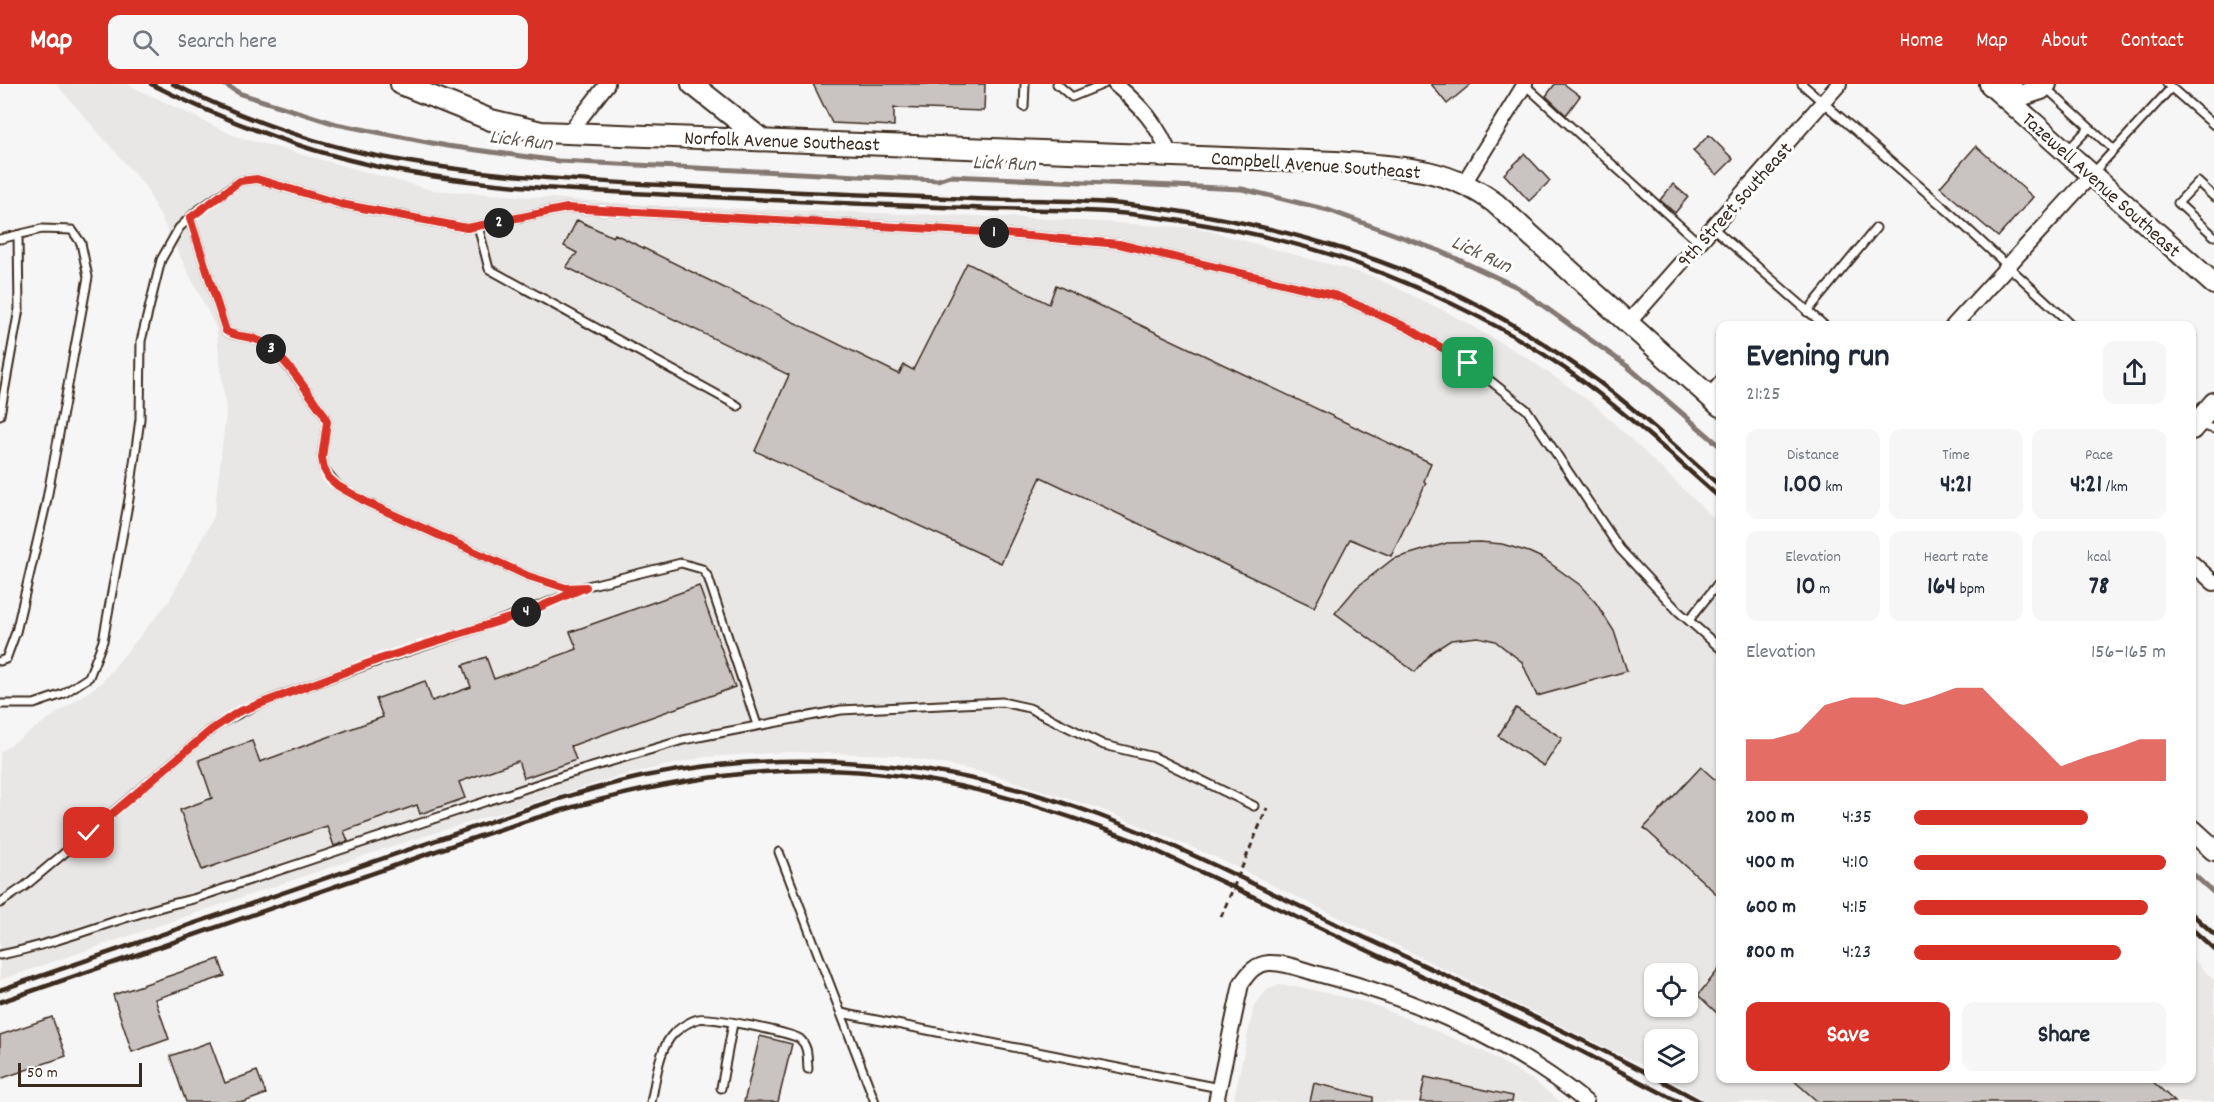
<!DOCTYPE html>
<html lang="en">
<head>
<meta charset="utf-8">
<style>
  :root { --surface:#fff; --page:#f6f6f7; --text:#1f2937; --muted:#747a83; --accent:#d93025 }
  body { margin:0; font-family:Dekko,sans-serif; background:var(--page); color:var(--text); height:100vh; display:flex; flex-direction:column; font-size:22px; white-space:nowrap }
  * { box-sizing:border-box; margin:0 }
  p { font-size:20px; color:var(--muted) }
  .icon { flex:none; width:33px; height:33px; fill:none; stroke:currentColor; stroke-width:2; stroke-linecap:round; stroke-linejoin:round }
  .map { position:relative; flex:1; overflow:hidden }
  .panel { position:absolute; left:1716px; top:237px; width:480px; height:762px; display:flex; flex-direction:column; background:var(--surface); border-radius:12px; box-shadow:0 2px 4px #0004 }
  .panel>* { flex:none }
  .tools { position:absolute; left:1644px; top:879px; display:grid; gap:12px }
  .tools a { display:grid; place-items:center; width:54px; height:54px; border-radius:12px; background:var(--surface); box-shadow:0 2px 4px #0004; font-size:30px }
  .scale { position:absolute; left:18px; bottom:15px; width:124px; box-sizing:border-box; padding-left:6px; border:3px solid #3b2a1e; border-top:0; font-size:16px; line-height:21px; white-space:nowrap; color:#3b2a1e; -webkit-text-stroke:4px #fff; paint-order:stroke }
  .pin { position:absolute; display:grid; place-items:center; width:51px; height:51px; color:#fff; margin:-26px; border-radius:12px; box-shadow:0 3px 9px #0006 }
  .km { position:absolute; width:30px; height:30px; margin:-15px; border-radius:50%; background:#222; color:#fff; font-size:16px; line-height:30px; text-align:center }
  .round { display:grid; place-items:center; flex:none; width:63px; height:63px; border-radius:12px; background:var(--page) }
  .overview { display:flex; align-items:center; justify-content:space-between; height:102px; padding:0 30px }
  h1 { font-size:33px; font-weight:700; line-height:45px }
  .metrics { display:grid; grid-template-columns:repeat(3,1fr); gap:9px; height:102px; padding:6px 30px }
  .metrics div { display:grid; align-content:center; border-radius:12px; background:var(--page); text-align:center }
  .metrics b { font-size:26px; font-weight:700 }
  .metrics small { font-size:16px; font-weight:400 }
  .metrics p { font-size:16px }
  .chart { height:168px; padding:12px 30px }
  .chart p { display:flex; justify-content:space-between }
  .chart svg { width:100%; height:108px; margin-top:6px; fill:var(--accent); opacity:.7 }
  .button { display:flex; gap:12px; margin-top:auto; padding:12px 30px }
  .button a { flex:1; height:69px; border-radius:12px; background:var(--accent); color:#fff; font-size:24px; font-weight:700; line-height:69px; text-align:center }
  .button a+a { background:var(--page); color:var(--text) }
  ul { padding:0 30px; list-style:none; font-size:20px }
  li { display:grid; grid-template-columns:96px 72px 1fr; align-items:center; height:45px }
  li i { height:15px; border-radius:8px; background:var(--accent) }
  header { display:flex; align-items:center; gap:36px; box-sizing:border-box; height:84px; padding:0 30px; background:var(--accent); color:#fff }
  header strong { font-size:28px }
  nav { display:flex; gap:33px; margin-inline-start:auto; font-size:21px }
  .search { width:420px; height:54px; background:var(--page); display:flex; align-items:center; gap:15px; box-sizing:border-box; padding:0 21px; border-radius:12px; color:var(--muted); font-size:22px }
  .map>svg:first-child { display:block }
</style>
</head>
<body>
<header>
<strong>Map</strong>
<div class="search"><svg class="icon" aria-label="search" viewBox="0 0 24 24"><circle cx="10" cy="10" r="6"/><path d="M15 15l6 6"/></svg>Search here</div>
<nav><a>Home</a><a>Map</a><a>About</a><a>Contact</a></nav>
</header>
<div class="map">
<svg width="2214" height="1018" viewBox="0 0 2214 1018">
  <rect width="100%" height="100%" fill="#f7f6f6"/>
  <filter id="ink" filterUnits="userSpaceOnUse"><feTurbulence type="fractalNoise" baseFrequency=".0167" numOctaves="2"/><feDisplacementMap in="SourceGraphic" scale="12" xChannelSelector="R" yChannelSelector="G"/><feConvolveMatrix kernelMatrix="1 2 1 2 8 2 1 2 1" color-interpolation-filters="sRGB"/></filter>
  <g filter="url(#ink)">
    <g fill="#e9e7e6" fill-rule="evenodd">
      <path d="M56,0h71l108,52 197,54 234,16 369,12 163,10 174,48 77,37 77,44 69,48 125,119v554h472v-120l22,22v122h-505l-52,-29 31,-1v-32h-34v31l-437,-213 -119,-50 -111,-35 -92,-18 -107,-3 -83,5 -85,19 -224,69 -396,135v-228l101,-69 68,-82 45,-85 12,-104 -10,-84 -71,-142zM1654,890h34v32h-34z"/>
      <polygon points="1279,901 1296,902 1369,919 1420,940 1485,968 1534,997 1561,1018 1233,1018 1254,922 1267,906"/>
    </g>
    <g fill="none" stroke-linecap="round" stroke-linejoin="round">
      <g stroke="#847972" stroke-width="5">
        <polyline points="224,0 241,10 336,40 447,62 558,77 938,96 950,92 1242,105 1328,126 1440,167 1517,203 1627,282 1720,362"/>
        <polyline points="2192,789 2214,809"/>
      </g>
    </g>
    <g fill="#c9c3c1" stroke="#3b2a1e" stroke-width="1.5">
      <polygon points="813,0 985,0 984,27 894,24 894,42 832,39"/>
      <polygon points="1431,0 1471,0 1447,20"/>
      <polygon points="1555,0 1564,0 1580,12 1566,31 1546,12"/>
      <polygon points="1709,51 1733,75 1717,91 1693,67"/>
      <polygon points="1976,62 2033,113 1998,153 1940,103"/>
      <polygon points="1525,70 1550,97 1529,117 1504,90"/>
      <polygon points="1673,100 1688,113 1675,129 1660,116"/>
      <polygon points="577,136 613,153 615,150 899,290 904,281 913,286 967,179 1049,220 1056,201 1431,379 1424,397 1426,399 1391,472 1350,455 1314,523 1041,393 1001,479 755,367 789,291 566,183 577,169 564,162"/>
      <polygon points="1480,458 1502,460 1529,468 1544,475 1580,501 1596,519 1614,547 1627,587 1537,612 1522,578 1495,557 1478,553 1451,556 1432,568 1415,588 1335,529 1357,503 1393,475 1447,459"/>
      <polygon points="699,502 735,603 571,662 576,676 524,694 518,677 459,698 465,714 420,730 417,721 344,747 348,757 334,762 327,742 202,786 180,726 212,714 199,676 252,657 260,678 383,633 376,615 425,597 432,617 471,603 463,581 486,573 494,595 577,565 570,548"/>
      <polygon points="1516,624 1562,654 1544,682 1498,652"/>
      <polygon points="1701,683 1720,700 1720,813 1644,744"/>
      <polygon points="219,875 225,892 155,915 169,955 132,968 113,911"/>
      <polygon points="1720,884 1720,932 1698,911"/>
      <polygon points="52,933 66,972 0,995 0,951"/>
      <polygon points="760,952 792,960 778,1018 744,1018"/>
      <polygon points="210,958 225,999 257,987 266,1010 244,1018 186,1018 170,972"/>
      <polygon points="1425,993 1513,1012 1512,1018 1420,1018"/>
      <polygon points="1791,994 2149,994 2175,1018 1818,1018"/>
      <polygon points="1314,999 1373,1013 1373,1018 1310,1018"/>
    </g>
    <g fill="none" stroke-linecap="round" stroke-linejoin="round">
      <g stroke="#3b2a1e" stroke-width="11">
        <g id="lane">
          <polyline points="1057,0 1072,13 1104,0"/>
          <polyline points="1802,0 1948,127 2073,242"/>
          <polyline points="2167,0 2214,41"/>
          <polyline points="1525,1 1699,159"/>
          <polyline points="2045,3 2114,66"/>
          <polyline points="1024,23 1025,0"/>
          <polyline points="2068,66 2089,44"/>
          <polyline points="2093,89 2171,4"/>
          <polyline points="2214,113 2198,98 2178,119 2214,152"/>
          <path d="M190,134l36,113c11,7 24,4 36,11 23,15 45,50 62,72l3,8 -5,35 2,12 14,17 30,17 160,73 38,12h13l102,-25 21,6 6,8 49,148"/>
          <polyline points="478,142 489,185 738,322"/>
          <polyline points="1712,143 1825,242"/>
          <polyline points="0,155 42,145 72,146 81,159 88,193 46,420 16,548 6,575 0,577"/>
          <polyline points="1807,228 1876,144"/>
          <polyline points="1708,309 1720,295"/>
          <polyline points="0,331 19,225 18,151"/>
          <polyline points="2199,341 2214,345"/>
          <polyline points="1689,536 1720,497"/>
          <polyline points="0,620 34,620 63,610 89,593 103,557 129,415 140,335 141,257 161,176 179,144 197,127 240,97 257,95 341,120 467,144 567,124 984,148 1119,160 1337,212 1406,243 1468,279 1527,326 1620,465 1678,527 1720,564"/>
          <polyline points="779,768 875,1018"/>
          <path d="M0,819l25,-17 186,-156c35,-24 73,-35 113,-50 84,-31 171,-54 254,-90"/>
          <path d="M0,871c66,-13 127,-42 193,-56l372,-124 118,-35 158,-30 161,-8 27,6 75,37 50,12 100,49"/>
          <polyline points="841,929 1219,1004"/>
          <polyline points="721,1004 733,939"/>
          <path d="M651,1018c5,-21 7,-53 23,-69 6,-5 16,-12 24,-14 10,-3 96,14 102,20 9,8 7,20 8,30"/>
        </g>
      </g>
      <g stroke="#3b2a1e" stroke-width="18">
        <g id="street">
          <path d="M1115,0c25,21 44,41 55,72"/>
          <polyline points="568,50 607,0"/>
          <polyline points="1464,99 1525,0"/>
          <polyline points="1628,239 1839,0"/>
          <polyline points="1953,242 2091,91"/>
          <polyline points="2192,479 2214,499"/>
          <path d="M1216,1018l25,-118c7,-11 14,-20 28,-21 16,-1 34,7 49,11 95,24 192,66 268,128"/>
        </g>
      </g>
      <g stroke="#3b2a1e" stroke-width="24">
        <g id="secondary">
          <path d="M401,0l90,36 50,12 794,30c60,5 109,3 160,41l225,203"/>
          <polyline points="692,0 760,54"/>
          <polyline points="1990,0 2214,200"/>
          <polyline points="2011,0 2008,16 2041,5 2046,0"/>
          <polyline points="2192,345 2214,319"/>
          <polyline points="2192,746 2214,766"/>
        </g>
      </g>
      <use href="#lane" stroke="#fff" stroke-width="7"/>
      <use href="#street" stroke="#fff" stroke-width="14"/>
      <use href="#secondary" stroke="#fff" stroke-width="20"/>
      <g stroke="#3b2a1e" stroke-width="4.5">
        <path d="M151,0c72,36 149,66 228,83 90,18 182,23 274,27 106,6 212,10 318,14 52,3 107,0 159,6 76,9 156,23 228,50 72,27 145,61 209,106 54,38 103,84 153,128"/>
        <path d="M173,0c65,32 137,59 209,73 92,18 185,23 279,28 104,6 208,10 312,14 52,2 106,0 157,6 76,8 152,24 225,48 75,24 149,63 213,107 55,36 103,83 152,126"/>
        <polyline points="2192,830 2214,850"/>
        <polyline points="2192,845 2214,865"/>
        <path d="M0,906l524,-180c40,-13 80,-25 121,-34 153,-30 307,-15 453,39 82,31 161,72 240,110 122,58 245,112 363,177"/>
        <path d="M0,918c122,-42 243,-84 365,-126 148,-52 294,-107 454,-106 110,1 215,31 316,71l444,209 100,52"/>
      </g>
      <polyline stroke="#3b2a1e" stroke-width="3" stroke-dasharray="6 4.5" stroke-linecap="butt" points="1221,833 1267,724"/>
    </g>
  </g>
  <g fill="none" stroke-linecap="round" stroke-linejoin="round" filter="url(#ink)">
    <g stroke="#fff" stroke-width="12">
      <path id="route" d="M89,749l122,-103 27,-18 142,-53 148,-47 58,-25 -20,1 -38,-12 -160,-73 -30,-17 -9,-8 -5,-9 -2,-11 5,-36 -3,-8c-18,-23 -37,-56 -62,-72 -12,-7 -25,-4 -36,-11l-36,-113 50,-37 17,-2 84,25 126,24 100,-20 417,24 135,12 218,52 69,31 62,36"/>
    </g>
    <use href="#route" stroke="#d93025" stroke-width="8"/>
  </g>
  <g text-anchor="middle" stroke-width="6" stroke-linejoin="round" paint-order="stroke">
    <g font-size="20" fill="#3b2a1e" stroke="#fff">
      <text transform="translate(782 56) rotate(2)" y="7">Norfolk Avenue Southeast</text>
      <text transform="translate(1316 80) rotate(4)" y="7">Campbell Avenue Southeast</text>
      <text transform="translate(2102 100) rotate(42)" y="7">Tazewell Avenue Southeast</text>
      <text transform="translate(1734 120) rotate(-48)" y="7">9th Street Southeast</text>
    </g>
    <g font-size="21" font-style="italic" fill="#65584f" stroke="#fff">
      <text transform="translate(521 55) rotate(7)" y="7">Lick Run</text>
      <text transform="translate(1004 78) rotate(2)" y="7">Lick Run</text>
      <text transform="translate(1482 169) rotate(25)" y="7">Lick Run</text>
    </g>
  </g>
</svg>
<div class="tools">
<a><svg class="icon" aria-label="locate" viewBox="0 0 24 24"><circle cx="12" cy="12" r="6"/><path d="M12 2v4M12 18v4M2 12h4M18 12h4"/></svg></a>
<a><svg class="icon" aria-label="layers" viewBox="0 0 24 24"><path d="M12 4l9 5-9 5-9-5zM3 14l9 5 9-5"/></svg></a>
</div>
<div class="scale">50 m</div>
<div class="pin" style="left:1468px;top:279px;background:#1e9e55"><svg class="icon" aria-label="arrive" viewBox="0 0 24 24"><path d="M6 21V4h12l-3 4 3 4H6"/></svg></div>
<div class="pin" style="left:89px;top:749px;background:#d93025"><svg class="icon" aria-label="check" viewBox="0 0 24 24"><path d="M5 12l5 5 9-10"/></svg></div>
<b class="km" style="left:994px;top:149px">1</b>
<b class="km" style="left:499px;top:139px">2</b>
<b class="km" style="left:271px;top:265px">3</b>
<b class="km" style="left:526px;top:528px">4</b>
<section class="panel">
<div class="overview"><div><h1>Evening run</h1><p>21:25</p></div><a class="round"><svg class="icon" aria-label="share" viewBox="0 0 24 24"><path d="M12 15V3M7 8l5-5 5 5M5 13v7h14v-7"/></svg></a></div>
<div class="metrics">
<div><p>Distance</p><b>1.00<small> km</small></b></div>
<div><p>Time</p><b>4:21</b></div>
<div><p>Pace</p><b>4:21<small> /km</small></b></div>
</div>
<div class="metrics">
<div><p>Elevation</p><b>10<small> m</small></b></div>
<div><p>Heart rate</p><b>164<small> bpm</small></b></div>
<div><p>kcal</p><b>78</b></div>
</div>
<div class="chart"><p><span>Elevation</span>156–165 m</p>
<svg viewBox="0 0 160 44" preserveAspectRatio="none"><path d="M0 44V27L10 27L20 24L30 13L40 10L50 10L60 13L70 10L80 6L90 6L100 17L110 27L120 38L130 34L140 31L150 27L160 27V44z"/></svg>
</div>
<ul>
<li><b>200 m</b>4:35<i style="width:69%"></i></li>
<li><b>400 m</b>4:10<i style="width:100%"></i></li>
<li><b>600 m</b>4:15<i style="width:93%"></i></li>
<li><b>800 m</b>4:23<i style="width:82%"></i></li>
</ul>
<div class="button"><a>Save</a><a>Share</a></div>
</section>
</div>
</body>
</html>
